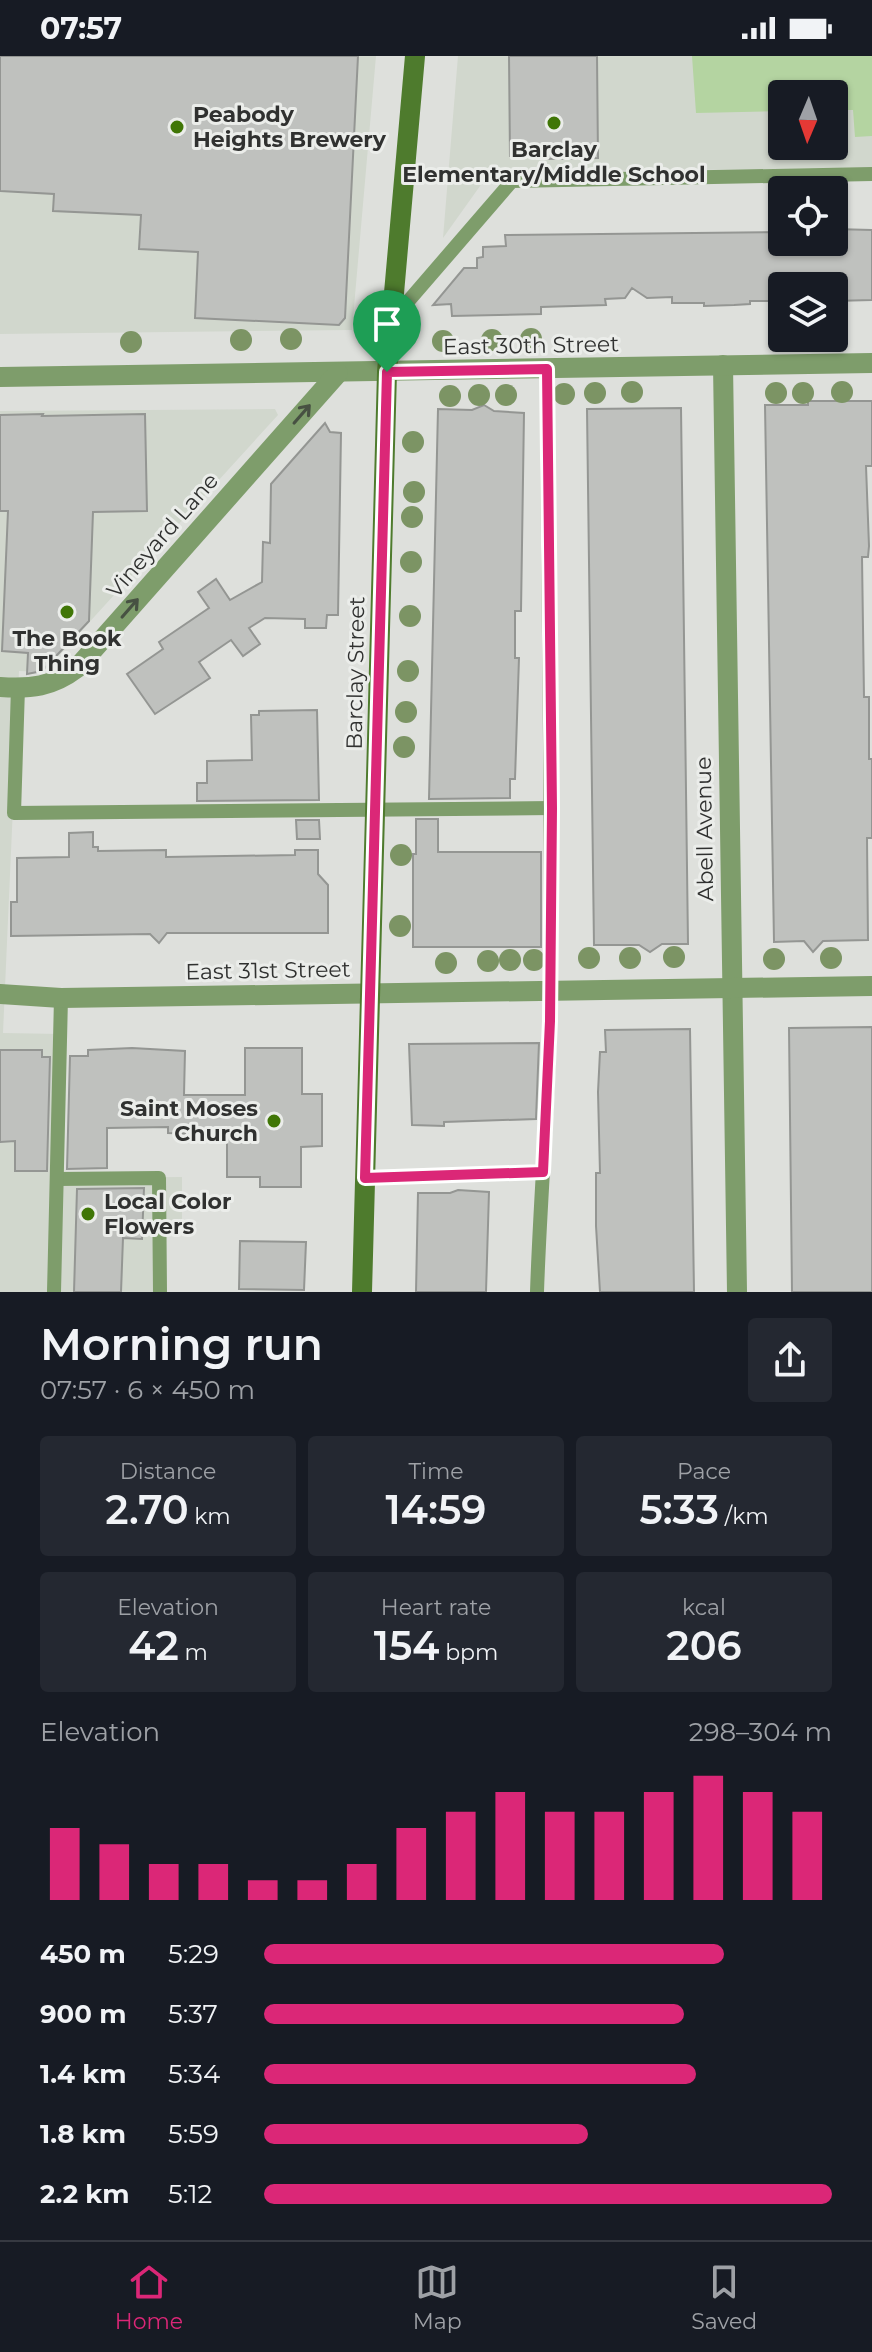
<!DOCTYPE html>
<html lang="en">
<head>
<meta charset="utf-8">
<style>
  :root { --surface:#171b24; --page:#242831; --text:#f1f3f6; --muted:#9ea1a6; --line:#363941; --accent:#db2777 }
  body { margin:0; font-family:Montserrat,sans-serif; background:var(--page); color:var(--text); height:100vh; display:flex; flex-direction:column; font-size:30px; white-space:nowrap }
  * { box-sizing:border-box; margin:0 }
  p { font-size:26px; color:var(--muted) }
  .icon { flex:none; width:44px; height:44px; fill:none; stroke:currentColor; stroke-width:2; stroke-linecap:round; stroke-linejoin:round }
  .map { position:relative; height:1236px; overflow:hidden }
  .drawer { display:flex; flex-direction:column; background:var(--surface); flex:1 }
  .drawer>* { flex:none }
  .needle { width:52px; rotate:182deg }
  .controls { position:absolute; left:768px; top:24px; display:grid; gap:16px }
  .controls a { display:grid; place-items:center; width:80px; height:80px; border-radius:8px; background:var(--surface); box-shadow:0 2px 6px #0004; font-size:40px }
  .pin { position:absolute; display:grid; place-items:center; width:68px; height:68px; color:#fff; margin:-82px -34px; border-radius:50% 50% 50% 0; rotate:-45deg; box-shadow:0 0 8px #0007 }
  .pin .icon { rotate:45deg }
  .round { display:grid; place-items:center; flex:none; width:84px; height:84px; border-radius:8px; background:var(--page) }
  .headline { display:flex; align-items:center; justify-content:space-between; height:136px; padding:0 40px }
  h1 { font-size:44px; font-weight:600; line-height:60px }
  .figures { display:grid; grid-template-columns:repeat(3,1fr); gap:12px; height:136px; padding:8px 40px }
  .figures div { display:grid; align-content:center; border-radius:8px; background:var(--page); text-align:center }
  .figures b { font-size:40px; font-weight:600 }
  .figures small { font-size:22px; font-weight:400 }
  .figures p { font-size:22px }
  .chart { height:224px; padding:16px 40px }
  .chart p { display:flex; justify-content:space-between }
  .chart svg { width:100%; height:144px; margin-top:8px; stroke:var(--accent); stroke-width:6 }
  ul { padding:0 40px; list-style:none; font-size:26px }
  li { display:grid; grid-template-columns:128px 96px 1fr; align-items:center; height:60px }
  li i { height:20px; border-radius:10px; background:var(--accent) }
  .status { display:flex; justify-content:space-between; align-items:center; height:56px; padding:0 40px; background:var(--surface); direction:ltr }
  .status svg { height:22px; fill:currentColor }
  .tab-bar { display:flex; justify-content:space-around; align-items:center; height:112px; border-top:2px solid var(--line); background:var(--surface); font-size:22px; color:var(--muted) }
  .tab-bar a { display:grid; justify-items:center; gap:4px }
  .tab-bar .current { color:var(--accent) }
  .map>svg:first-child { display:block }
</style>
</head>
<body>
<div class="status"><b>07:57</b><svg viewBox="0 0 49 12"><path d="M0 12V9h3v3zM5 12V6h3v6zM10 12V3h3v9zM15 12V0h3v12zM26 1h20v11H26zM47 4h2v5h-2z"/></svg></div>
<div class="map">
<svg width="872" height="1236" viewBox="0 0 872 1236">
  <rect width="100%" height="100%" fill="#dee0dc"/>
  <g fill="#d1d7cd" fill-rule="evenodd">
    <polygon points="0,0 376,0 352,274 0,278"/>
    <path d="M458,0h414v112l-382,4 -47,66zM782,38h52v52h-52z"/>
    <polygon points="275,353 278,359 44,616 19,615 3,977 61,978 58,1122 182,1121 182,1178 165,1178 164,1236 0,1236 0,355"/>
  </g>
  <polygon fill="#b4d4a1" points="692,0 872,0 872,80 855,81 853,54 834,54 834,38 782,38 782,55 696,57"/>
  <g fill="#bfc1be" stroke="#949693" stroke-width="2">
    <polygon points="0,0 358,0 345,262 339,269 195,262 198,196 139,193 141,159 53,155 54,138 0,135"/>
    <polygon points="509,0 597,0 598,102 545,103 544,100 510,100"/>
    <polygon points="834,173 872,174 872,244 834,245 834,230 782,230 782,245 750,245 750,248 734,249 704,250 704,247 672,247 672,241 647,242 632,232 625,242 605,243 606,249 541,251 541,258 452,260 451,248 433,249 464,212 477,212 477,202 483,201 483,191 506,190 505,179 780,176 782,186 834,186"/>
    <polygon points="808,345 872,345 872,410 866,410 869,490 868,501 862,501 864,641 869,641 869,703 872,703 872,782 867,782 868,884 823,885 813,896 804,885 774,886 765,349 808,349"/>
    <polygon points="484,349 494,355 524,357 521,555 515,555 515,602 519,602 515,723 510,723 510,742 429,743 438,353 472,354"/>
    <polygon points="681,352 688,888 662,888 650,896 639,889 594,889 587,353"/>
    <polygon points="43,358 42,360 145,358 147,455 93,456 89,565 42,615 27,618 28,597 2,595 8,455 0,455 0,359"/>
    <polygon points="325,367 330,376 341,377 338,559 327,559 326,572 305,572 305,563 265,562 249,572 260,588 243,600 231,584 199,606 210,622 155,658 127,618 163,593 159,586 209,552 198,536 216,523 230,544 262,526 263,486 270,487 271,428"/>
    <polygon points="317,654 319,744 197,745 197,727 207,727 207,705 252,704 251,659 259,659 259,655"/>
    <polygon points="416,763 438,763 438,796 541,796 541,891 413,891 413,798 416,798"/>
    <polygon points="296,764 319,764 320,783 297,783"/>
    <polygon points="93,776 93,791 98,791 98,795 166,794 166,801 295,799 295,794 318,794 318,818 328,829 328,877 167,877 159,887 150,878 11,880 11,846 17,846 17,802 69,801 69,777"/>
    <polygon points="872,971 872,1236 792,1236 789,972"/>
    <polygon points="690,973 694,1236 600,1236 596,1170 596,1117 600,1117 598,1036 600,996 606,996 605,974"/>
    <polygon points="539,987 536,1063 444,1066 444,1070 412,1069 409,988"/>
    <polygon points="132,992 185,995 184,1039 245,1039 245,992 302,992 302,1038 322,1038 322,1090 301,1091 301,1131 260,1131 260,1121 227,1121 227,1079 168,1077 168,1071 107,1072 107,1112 67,1113 70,1000 88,1000 88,994"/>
    <polygon points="0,994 42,994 42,1001 50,1001 47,1115 15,1115 15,1085 0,1086"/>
    <polygon points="144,1132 142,1183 123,1182 121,1236 74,1236 77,1133"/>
    <polygon points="458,1134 489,1136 486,1236 416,1236 418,1137 450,1137"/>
    <polygon points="240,1185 306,1186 304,1234 239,1233"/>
  </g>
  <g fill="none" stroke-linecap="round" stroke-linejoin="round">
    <g stroke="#7e9d6b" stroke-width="14">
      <polyline points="392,264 512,125 872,118"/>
      <polyline points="18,632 14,757 552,752"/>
      <polyline points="365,1122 543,1116"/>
      <polyline points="57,1123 159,1122 160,1236"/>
      <polyline points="54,1236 61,942"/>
      <path d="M537,1236c3,-91 11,-182 13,-273 3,-217 -3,-433 -3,-650"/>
    </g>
    <g stroke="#7e9d6b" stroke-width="20">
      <polyline points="723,309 737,1236"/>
      <polyline points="0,321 872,307"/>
      <path d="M0,631c31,2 52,0 77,-19l261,-295"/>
      <polyline points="0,938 61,942 872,930"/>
    </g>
    <polyline stroke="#4e7b2d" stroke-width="20" points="362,1236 387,316 415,0"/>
  </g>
  <g fill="#7c9464">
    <circle cx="291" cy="283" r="11"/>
    <circle cx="531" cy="283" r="11"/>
    <circle cx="241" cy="284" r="11"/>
    <circle cx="492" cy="284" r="11"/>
    <circle cx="443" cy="285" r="11"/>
    <circle cx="131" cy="286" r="11"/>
    <circle cx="632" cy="336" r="11"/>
    <circle cx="842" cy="336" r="11"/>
    <circle cx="595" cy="337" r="11"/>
    <circle cx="776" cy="337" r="11"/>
    <circle cx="803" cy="337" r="11"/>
    <circle cx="564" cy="338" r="11"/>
    <circle cx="479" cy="339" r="11"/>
    <circle cx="506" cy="339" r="11"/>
    <circle cx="450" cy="340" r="11"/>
    <circle cx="413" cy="386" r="11"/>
    <circle cx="414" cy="436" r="11"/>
    <circle cx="412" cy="461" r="11"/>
    <circle cx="411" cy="506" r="11"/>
    <circle cx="410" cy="560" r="11"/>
    <circle cx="408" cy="615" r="11"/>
    <circle cx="406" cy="656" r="11"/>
    <circle cx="404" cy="691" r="11"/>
    <circle cx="401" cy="799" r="11"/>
    <circle cx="400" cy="870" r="11"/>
    <circle cx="674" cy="901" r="11"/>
    <circle cx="589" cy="902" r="11"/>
    <circle cx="630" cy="902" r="11"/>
    <circle cx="831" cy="902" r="11"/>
    <circle cx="774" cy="903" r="11"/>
    <circle cx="510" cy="904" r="11"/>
    <circle cx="534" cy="904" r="11"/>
    <circle cx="488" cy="905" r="11"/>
    <circle cx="446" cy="907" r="11"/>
  </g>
  <defs><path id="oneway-shaft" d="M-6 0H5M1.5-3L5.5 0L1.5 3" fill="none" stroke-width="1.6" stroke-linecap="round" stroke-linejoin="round" transform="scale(2)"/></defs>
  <g stroke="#475142">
    <use href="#oneway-shaft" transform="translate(302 358) rotate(-49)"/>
    <use href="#oneway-shaft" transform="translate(130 552) rotate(-49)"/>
  </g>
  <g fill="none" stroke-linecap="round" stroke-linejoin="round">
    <g stroke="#fff" stroke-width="16">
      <polygon id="route" points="547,313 552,752 550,965 543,1116 365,1122 387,316"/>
    </g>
    <use href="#route" stroke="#db2777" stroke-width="10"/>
  </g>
  <g fill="#407606" stroke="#ebedea" stroke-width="3">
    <circle cx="554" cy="67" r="8"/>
    <circle cx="177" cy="71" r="8"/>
    <circle cx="67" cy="556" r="8"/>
    <circle cx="274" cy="1065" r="8"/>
    <circle cx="88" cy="1158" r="8"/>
  </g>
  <g text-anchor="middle" stroke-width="6" stroke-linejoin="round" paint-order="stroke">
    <g font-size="22" font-weight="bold" fill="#303130" stroke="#ebedea" text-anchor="start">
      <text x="193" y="66">Peabody<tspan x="193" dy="25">Heights Brewery</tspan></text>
      <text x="554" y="101" text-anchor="middle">Barclay<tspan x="554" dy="25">Elementary/Middle School</tspan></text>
      <text x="67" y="590" text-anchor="middle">The Book<tspan x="67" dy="25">Thing</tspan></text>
      <text x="258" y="1060" text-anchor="end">Saint Moses<tspan x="258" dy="25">Church</tspan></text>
      <text x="104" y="1153">Local Color<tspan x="104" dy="25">Flowers</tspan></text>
    </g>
    <g font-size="22" fill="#303130" stroke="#ebedea">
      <text transform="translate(531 289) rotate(-1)" y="8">East 30th Street</text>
      <text transform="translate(162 479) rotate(-49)" y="8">Vineyard Lane</text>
      <text transform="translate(355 617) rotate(-89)" y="8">Barclay Street</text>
      <text transform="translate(704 773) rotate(-91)" y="8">Abell Avenue</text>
      <text transform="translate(268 914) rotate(-1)" y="8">East 31st Street</text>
    </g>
  </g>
</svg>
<div class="controls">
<a><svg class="needle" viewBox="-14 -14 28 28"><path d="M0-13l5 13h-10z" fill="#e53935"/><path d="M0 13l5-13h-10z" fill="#9ea1a6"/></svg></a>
<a><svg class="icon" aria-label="locate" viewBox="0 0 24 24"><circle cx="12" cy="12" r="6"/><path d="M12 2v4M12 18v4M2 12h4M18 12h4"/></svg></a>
<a><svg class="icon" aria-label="layers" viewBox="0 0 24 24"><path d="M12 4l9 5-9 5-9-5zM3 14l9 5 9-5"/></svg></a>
</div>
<div class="pin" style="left:387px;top:316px;background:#1e9e55"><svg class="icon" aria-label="arrive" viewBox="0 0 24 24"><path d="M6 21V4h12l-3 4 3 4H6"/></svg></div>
</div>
<section class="drawer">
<div class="headline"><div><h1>Morning run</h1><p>07:57 · 6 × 450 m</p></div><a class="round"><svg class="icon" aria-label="share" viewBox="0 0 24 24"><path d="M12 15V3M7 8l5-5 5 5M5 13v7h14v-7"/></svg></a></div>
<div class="figures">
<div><p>Distance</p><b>2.70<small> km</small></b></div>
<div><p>Time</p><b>14:59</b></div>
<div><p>Pace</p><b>5:33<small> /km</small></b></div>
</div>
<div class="figures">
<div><p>Elevation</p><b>42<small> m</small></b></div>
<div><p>Heart rate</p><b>154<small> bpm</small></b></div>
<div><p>kcal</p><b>206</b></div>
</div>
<div class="chart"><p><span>Elevation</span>298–304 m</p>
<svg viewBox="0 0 160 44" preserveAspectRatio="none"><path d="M5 44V22M15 44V27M25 44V33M35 44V33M45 44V38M55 44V38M65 44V33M75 44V22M85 44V17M95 44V11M105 44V17M115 44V17M125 44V11M135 44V6M145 44V11M155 44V17"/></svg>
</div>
<ul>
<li><b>450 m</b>5:29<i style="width:81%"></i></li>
<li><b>900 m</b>5:37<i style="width:74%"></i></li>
<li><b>1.4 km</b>5:34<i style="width:76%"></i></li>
<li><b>1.8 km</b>5:59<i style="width:57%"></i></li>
<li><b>2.2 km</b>5:12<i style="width:100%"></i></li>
</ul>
</section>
<nav class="tab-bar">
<a class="current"><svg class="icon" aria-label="home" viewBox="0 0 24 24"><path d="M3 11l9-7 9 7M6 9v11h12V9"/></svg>Home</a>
<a><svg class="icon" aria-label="map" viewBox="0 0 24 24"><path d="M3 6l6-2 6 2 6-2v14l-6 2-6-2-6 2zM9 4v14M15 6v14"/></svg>Map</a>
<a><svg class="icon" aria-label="saved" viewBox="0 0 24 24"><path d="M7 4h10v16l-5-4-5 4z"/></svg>Saved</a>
</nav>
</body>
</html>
